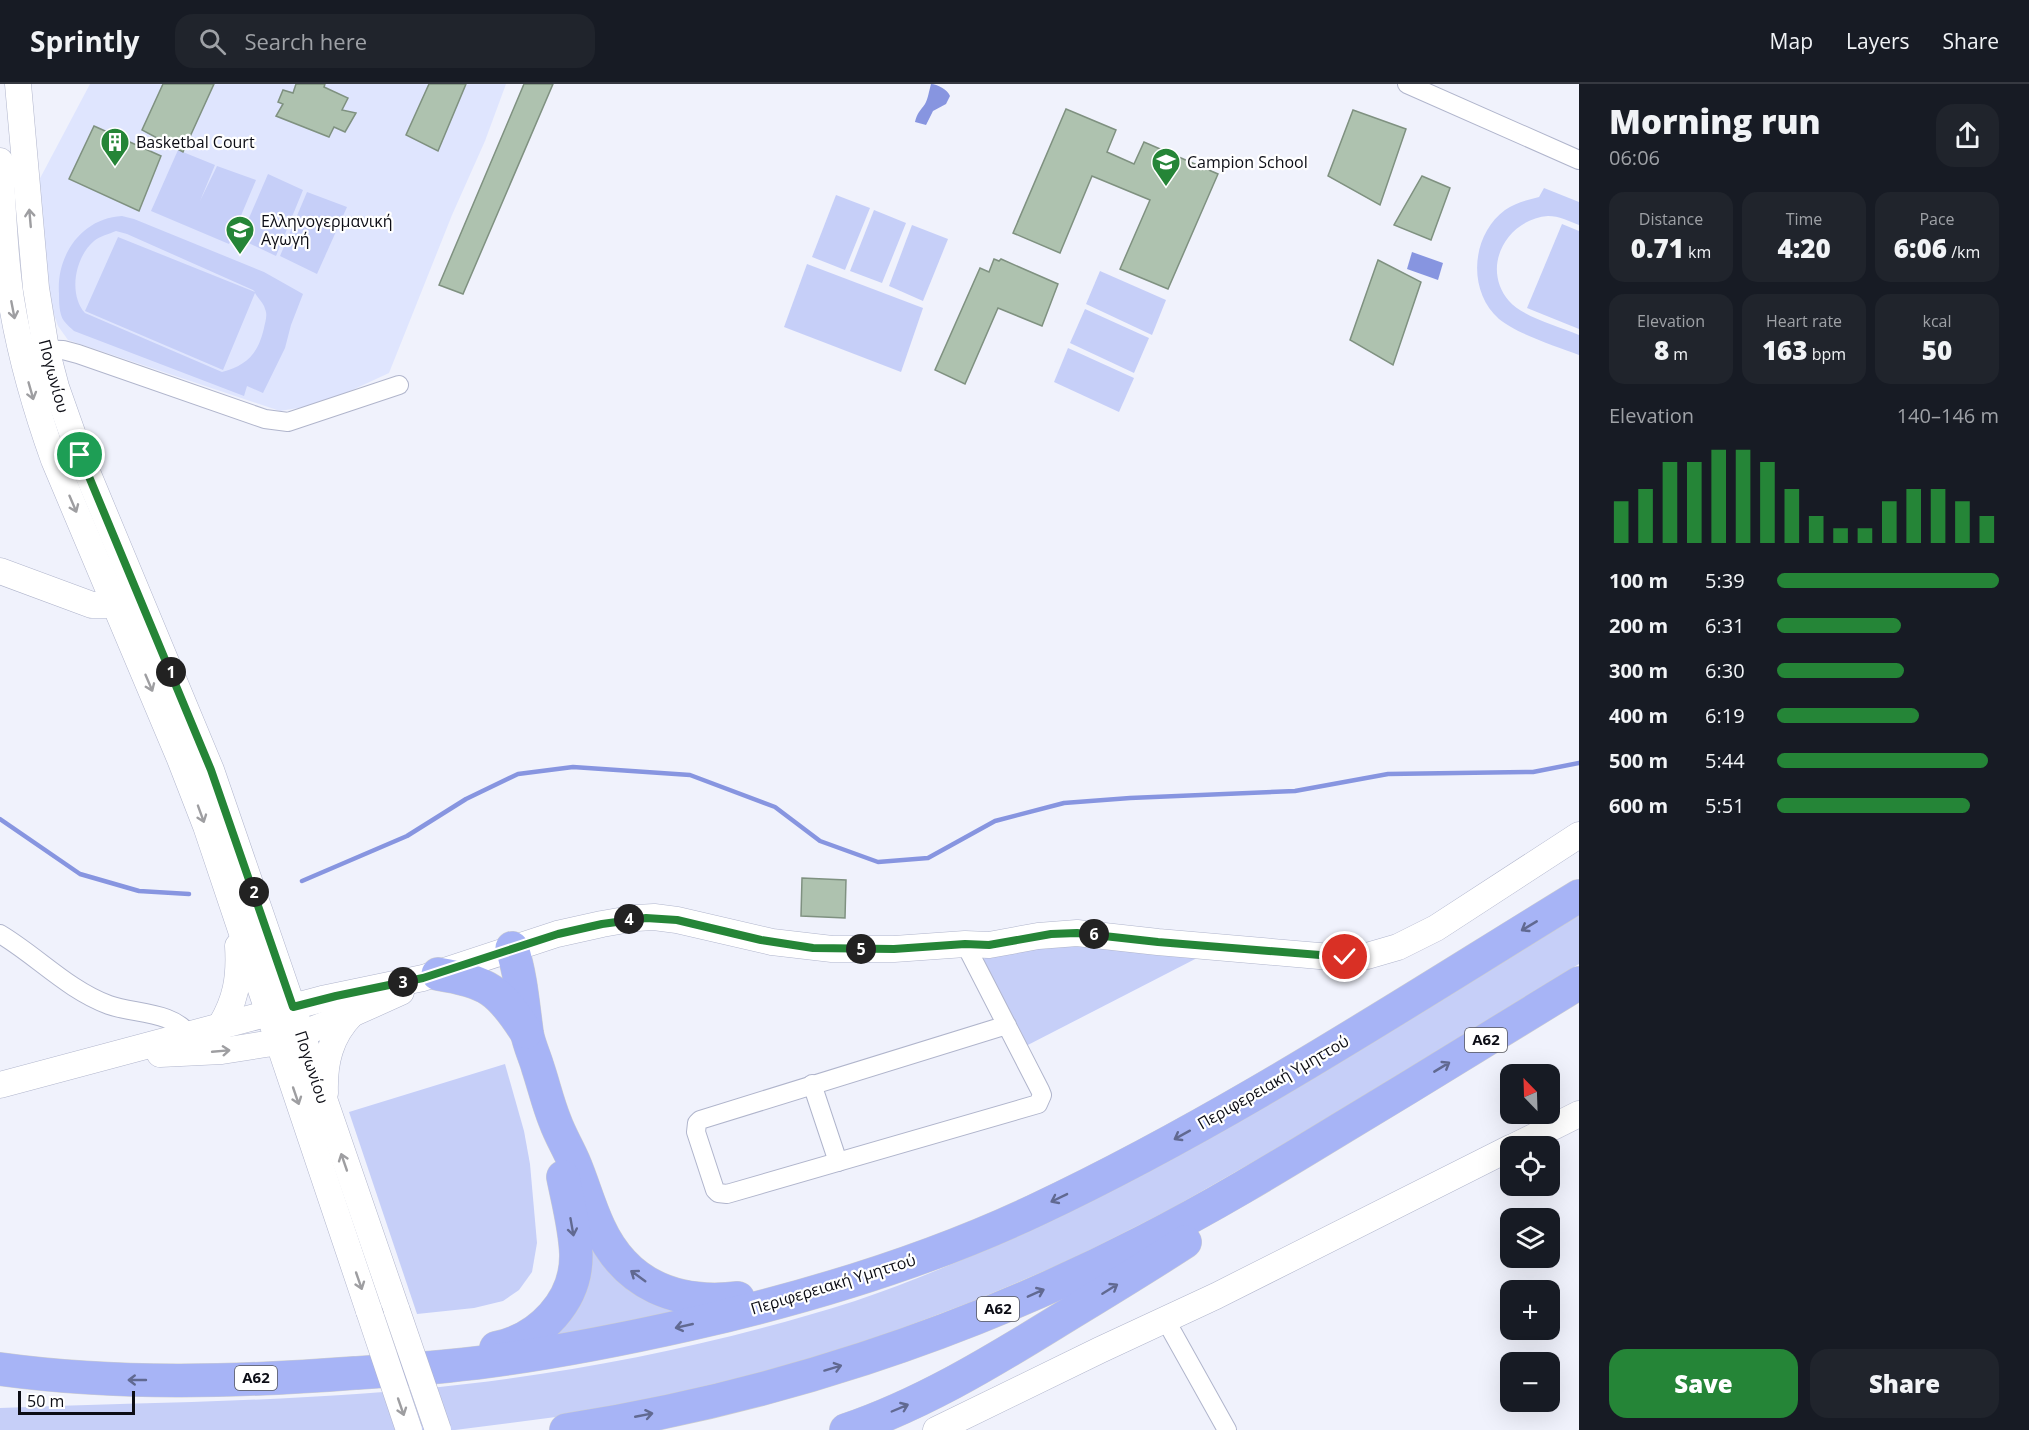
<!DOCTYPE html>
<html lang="en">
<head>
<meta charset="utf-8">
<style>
  :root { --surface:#171b24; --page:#20242c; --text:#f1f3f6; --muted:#9ea1a6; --line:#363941; --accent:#258537 }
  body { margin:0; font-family:"Open Sans",sans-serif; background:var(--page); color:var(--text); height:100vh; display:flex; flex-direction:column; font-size:22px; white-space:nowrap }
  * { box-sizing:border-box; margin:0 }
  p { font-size:20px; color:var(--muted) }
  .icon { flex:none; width:33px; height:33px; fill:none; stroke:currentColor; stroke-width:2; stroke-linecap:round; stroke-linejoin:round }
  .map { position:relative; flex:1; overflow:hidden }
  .drawer { display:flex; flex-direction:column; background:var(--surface); width:450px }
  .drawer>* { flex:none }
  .needle { width:39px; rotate:337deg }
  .controls { position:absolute; left:1500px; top:980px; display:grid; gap:12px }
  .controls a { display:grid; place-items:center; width:60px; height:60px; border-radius:12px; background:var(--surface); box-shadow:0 6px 24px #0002; font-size:30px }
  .scale { position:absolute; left:18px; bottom:15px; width:117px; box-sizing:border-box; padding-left:6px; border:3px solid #0c0d15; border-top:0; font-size:16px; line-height:21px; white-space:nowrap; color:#0c0d15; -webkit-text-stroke:4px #fff; paint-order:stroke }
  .pin { position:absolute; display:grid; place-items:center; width:51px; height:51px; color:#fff; margin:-26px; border:3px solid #fff; border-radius:50%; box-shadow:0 2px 6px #0007 }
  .km { position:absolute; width:30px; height:30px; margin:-15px; border-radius:50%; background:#222; color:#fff; font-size:16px; line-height:30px; text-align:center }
  .round { display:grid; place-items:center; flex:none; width:63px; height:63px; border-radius:18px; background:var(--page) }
  .headline { display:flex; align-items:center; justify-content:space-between; height:102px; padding:0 30px }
  h1 { font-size:33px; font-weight:800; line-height:45px }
  .metrics { display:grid; grid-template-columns:repeat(3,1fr); gap:9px; height:102px; padding:6px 30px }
  .metrics div { display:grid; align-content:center; border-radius:15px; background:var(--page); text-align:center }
  .metrics b { font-size:26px; font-weight:800 }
  .metrics small { font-size:16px; font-weight:400 }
  .metrics p { font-size:16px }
  .chart { height:168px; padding:12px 30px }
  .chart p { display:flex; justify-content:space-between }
  .chart svg { width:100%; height:108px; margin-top:6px; stroke:var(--accent); stroke-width:6 }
  .primary-button { display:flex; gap:12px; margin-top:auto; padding:12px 30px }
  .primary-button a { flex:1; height:69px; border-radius:18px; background:var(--accent); color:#fff; font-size:24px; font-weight:800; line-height:69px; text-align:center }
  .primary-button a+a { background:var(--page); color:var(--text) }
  ul { padding:0 30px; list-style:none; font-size:20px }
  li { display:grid; grid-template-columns:96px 72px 1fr; align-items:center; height:45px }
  li i { height:15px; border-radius:8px; background:var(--accent) }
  header { display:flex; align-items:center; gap:36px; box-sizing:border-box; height:84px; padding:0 30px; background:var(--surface); border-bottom:2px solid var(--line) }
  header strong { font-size:28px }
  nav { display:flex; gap:33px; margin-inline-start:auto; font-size:21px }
  .search { width:420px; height:54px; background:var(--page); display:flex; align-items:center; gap:15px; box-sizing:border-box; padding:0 21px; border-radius:18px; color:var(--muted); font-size:22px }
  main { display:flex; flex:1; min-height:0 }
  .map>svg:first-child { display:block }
</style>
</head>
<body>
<header>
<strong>Sprintly</strong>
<div class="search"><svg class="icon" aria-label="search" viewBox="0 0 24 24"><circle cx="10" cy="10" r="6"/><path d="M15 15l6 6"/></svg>Search here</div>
<nav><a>Map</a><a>Layers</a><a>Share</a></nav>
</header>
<main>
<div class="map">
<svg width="1579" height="1346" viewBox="0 0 1579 1346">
  <rect width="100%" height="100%" fill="#f0f2fc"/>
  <polygon fill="#dfe5fe" points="90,0 506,0 485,57 452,131 389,289 322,320 280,327 68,256 58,242 48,213 37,100"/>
  <g fill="#c6cff8" fill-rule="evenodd">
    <polygon points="178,66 215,81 200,117 217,82 256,96 229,160 151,127"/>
    <polygon points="268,90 303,106 276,172 240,155"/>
    <path d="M1544,104l35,14v23c-10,-4 -20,-9 -31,-9 -41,3 -68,51 -39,85 14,16 49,25 70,34v20c-23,-9 -62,-21 -80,-36 -32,-28 -28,-84 6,-109 10,-7 22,-10 34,-13z"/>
    <polygon points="307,108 347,123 317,190 280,172"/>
    <polygon points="836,111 870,124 845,186 812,173"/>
    <polygon points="874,126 906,139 882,199 850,187"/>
    <path d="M122,132l12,3 130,53 39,22 -12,31 -6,23 -22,45 -16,-7 -3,10 -170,-65c-3,-3 -7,-6 -10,-10 -5,-7 -5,-19 -5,-27 -3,-39 23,-76 63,-78zM116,147l11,3 126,56 2,2 -137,-55 -33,74 138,59 32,-77c3,5 9,11 10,16 3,6 0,13 -1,19 -6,26 -17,37 -42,44l-137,-59c-17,-19 -10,-56 9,-72 6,-5 15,-7 22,-10z"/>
    <polygon points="1562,140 1579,147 1579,245 1527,224"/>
    <polygon points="912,141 948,155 923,217 889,202"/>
    <polygon points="807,180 923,224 901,288 784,243"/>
    <polygon points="1100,187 1166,216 1152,251 1086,220"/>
    <polygon points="1085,225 1149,254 1134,289 1070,259"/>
    <polygon points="1068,264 1134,294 1119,328 1054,298"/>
    <path d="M1579,829v51l-116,73 -203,121 -91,52 -101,51 -97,41 -100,38 -100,30 -102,25 -98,20 -116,15h-455v-22c155,-6 312,-6 466,-24 131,-15 263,-43 389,-83 48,-16 96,-36 142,-57 205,-89 392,-214 582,-331z"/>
    <polygon points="1050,856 1201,872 1022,964 983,875 996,869"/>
    <polygon points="505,980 524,1047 530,1080 537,1159 532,1188 519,1206 503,1217 474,1224 417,1230 349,1028"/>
    <polygon points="586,1134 692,1224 535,1257"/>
  </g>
  <g fill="#8795e0">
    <path d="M931,0c6,0 17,6 19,12l-4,8 -13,7 -7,14 -11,-3c2,-9 5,-11 10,-18 3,-5 4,-13 6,-20z"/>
    <polygon points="1412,168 1443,179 1438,196 1407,185"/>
  </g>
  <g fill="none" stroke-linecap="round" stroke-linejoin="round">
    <g stroke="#8795e0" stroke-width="4.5">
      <polyline points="0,735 80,790 139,807 189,810"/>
      <polyline points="302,797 407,752 466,715 518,690 573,683 690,691 775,723 820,757 878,778 928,774 995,737 1064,719 1130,714 1295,707 1388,690 1533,688 1579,679"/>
    </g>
  </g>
  <g fill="#aec2af" stroke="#7f9180" stroke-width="1.5">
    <polygon points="163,0 214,0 183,68 142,46"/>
    <polygon points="296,0 325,0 324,3 348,14 342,26 356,29 345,48 334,43 329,53 276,32 283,20 278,18 283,6 293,9"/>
    <polygon points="429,0 466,0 438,67 406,51"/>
    <polygon points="524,0 553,0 463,210 439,201"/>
    <polygon points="1066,25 1116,46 1107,68 1134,80 1144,58 1218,90 1168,205 1120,185 1150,116 1092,92 1060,169 1013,149"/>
    <polygon points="1353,26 1406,45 1380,121 1328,92"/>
    <polygon points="94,42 161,72 139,127 69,95"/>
    <polygon points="1422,92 1450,104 1431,156 1394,141"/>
    <polygon points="994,175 999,177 1001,175 1058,200 1042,242 998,224 965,300 935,286 980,184 989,188"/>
    <polygon points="1378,176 1421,198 1393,281 1350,256"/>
    <polygon points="802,794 846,796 845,834 801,832"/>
  </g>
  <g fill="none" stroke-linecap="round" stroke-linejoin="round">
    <g stroke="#b0b5cc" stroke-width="20">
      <g id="street">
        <polyline points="1407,0 1579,76"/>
        <polyline points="35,265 63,266 78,270 265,335 288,338 399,301"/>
        <path d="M0,850c37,22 68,56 109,71 25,9 65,6 81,31"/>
        <polyline points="965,860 1040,1006 1042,1011 1038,1020 727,1110 718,1109 715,1106 696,1048 697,1039 700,1036 1007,941"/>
        <polyline points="812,1000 838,1078"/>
        <polyline points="1165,1235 1227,1346"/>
      </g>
    </g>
    <g stroke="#b0b5cc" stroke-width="27">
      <g id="secondary">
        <polyline points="18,0 36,204 46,265 56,303 80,371 211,686 397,1227"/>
        <path d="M0,77c3,46 4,93 11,138 9,56 24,108 43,161l126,299 26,67 163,485"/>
        <polyline points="0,487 92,521 116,521"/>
        <path d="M219,944c17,-27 21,-50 19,-82"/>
        <polyline points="160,970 222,967 266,960 301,950 352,930 401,908"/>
        <polyline points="0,1001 322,915 423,894 557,850 602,840 636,834 654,833 677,836 772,858 832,865 894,865 965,860 989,861 1038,852 1077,849 1158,858 1331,873 1367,872 1398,863 1436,844 1579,751"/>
        <path d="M325,1009c-1,-30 5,-57 27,-79"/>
        <polyline points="1515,1062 1579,1030"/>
        <polyline points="936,1346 1100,1266 1216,1212 1510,1064"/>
      </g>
    </g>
    <g stroke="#cecfd0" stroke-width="34">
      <g id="highway">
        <path d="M512,864c9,28 11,56 15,85 2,12 8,24 11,35 6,18 10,36 17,53 5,14 13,27 19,41 9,21 15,44 25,65 27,59 78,78 139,71"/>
        <path d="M438,890c50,8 61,16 88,58"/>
        <path d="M496,1264c44,-9 81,-47 80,-94 -1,-26 -8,-52 -13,-77"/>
        <path d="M0,1285c117,16 237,13 355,4 31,-2 63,-4 93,-7 82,-8 163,-24 243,-42 118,-27 235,-62 345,-114 189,-89 365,-205 543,-314"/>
        <path d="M566,1346c201,-31 399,-96 579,-189 67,-34 131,-73 195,-112 80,-48 159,-97 239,-146"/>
        <path d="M846,1346c74,-25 142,-66 207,-106 44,-27 89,-54 132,-82"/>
      </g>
    </g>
    <use href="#street" stroke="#fff" stroke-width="18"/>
    <use href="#secondary" stroke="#fff" stroke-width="26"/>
    <use href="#highway" stroke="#a7b4f6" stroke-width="33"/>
    <g stroke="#b0b5cc" stroke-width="27" stroke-linecap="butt">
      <g id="secondary-bridge">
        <polyline points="369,1227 409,1346"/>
        <polyline points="397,1227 438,1346"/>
      </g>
    </g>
    <use href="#secondary-bridge" stroke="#fff" stroke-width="26"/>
  </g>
  <defs><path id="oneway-shaft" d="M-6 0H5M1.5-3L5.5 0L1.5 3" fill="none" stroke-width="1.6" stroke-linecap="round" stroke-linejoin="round" transform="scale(1.5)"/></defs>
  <g stroke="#9e9ea1">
    <use href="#oneway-shaft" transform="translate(30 134) rotate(-95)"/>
    <use href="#oneway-shaft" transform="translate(13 226) rotate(79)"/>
    <use href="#oneway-shaft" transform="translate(31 307) rotate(74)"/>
    <use href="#oneway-shaft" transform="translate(73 420) rotate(67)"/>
    <use href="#oneway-shaft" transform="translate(149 599) rotate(67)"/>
    <use href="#oneway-shaft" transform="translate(201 730) rotate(70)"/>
    <use href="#oneway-shaft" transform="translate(221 967) rotate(-5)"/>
    <use href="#oneway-shaft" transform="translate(296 1012) rotate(71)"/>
    <use href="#oneway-shaft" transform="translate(344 1078) rotate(-109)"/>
    <use href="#oneway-shaft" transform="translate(359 1197) rotate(71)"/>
    <use href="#oneway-shaft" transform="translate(401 1323) rotate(71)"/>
  </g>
  <g stroke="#616991">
    <use href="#oneway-shaft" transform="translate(1529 842) rotate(149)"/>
    <use href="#oneway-shaft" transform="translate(1442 983) rotate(-31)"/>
    <use href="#oneway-shaft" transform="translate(1182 1051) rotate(151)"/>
    <use href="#oneway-shaft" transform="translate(1059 1114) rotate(154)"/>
    <use href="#oneway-shaft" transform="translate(572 1143) rotate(80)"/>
    <use href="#oneway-shaft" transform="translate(638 1192) rotate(-144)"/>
    <use href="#oneway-shaft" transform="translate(1110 1205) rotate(-32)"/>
    <use href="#oneway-shaft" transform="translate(1036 1209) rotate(-24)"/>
    <use href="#oneway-shaft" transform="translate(684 1242) rotate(167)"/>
    <use href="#oneway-shaft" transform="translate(833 1284) rotate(-17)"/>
    <use href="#oneway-shaft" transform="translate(137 1296) rotate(180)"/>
    <use href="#oneway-shaft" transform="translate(900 1324) rotate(-23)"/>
    <use href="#oneway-shaft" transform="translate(644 1331) rotate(-11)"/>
  </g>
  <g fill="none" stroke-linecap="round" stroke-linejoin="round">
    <g stroke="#fff" stroke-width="12">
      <polyline id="route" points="80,371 211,686 293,923 336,912 423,894 558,850 602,840 646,834 677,836 761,856 813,864 894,865 965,860 989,861 1051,850 1077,849 1158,858 1345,873"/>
    </g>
    <use href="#route" stroke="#258537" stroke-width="8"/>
  </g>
  <defs>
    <g id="building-pin" transform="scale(1.5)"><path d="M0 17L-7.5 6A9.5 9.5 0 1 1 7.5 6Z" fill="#258537" stroke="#fff"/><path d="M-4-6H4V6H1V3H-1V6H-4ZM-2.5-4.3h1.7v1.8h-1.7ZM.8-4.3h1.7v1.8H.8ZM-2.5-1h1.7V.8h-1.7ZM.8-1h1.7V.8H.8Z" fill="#fff"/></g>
    <g id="university-pin" transform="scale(1.5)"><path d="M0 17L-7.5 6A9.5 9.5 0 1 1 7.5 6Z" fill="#258537" stroke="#fff"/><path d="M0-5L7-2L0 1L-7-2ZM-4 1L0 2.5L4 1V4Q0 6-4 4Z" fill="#fff"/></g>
    <g id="school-pin" transform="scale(1.5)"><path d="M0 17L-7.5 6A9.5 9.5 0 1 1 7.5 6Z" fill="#258537" stroke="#fff"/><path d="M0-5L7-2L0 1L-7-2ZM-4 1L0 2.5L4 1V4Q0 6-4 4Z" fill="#fff"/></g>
  </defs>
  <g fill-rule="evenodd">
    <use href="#building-pin" x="115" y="58"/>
    <use href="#university-pin" x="1166" y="78"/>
    <use href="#school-pin" x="240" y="146"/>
  </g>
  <g text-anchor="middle" stroke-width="4.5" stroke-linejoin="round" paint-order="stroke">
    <g fill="#fff" stroke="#55565b" stroke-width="1.5">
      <rect x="1465" y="944" width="42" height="24" rx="4.5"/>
      <rect x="977" y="1213" width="42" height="24" rx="4.5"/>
      <rect x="235" y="1282" width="42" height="24" rx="4.5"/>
    </g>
    <g font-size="15" font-weight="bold" fill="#0c0d15">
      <text x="1486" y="961">Α62</text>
      <text x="998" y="1230">Α62</text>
      <text x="256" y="1299">Α62</text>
    </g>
    <g font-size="16" fill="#0c0d15" stroke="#fff" text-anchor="start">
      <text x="136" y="64">Basketbal Court</text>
      <text x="1187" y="84">Campion School</text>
      <text x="261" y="143">Ελληνογερμανική<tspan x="261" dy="18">Αγωγή</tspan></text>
    </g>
    <g font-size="16" fill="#0c0d15" stroke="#fff">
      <text transform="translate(54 292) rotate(75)" y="6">Πογωνίου</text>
      <text transform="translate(312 983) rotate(72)" y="6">Πογωνίου</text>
      <text transform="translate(1273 998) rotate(-30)" y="6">Περιφερειακή Υμηττού</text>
      <text transform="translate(833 1200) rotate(-17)" y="6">Περιφερειακή Υμηττού</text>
    </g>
  </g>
</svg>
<div class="controls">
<a><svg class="needle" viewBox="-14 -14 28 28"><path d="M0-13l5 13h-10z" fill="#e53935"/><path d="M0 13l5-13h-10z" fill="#9ea1a6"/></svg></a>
<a><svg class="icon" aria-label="locate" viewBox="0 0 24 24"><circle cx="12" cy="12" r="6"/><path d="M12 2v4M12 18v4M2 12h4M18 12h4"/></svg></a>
<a><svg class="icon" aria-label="layers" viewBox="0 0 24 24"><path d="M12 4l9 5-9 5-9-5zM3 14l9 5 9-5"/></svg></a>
<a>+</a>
<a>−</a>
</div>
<div class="scale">50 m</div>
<div class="pin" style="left:80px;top:371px;background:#1e9e55"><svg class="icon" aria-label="arrive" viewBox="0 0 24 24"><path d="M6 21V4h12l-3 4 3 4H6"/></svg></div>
<div class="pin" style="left:1345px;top:873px;background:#d93025"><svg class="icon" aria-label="check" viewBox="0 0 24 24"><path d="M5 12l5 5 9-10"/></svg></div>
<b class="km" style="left:171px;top:588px">1</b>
<b class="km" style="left:254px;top:808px">2</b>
<b class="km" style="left:403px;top:898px">3</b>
<b class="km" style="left:629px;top:835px">4</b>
<b class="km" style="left:861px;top:865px">5</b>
<b class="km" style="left:1094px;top:850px">6</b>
</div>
<section class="drawer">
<div class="headline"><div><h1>Morning run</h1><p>06:06</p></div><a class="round"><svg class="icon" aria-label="share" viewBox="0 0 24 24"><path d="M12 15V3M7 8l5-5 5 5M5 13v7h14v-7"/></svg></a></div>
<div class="metrics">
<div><p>Distance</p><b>0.71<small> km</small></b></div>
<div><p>Time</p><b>4:20</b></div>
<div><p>Pace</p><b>6:06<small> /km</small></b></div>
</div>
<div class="metrics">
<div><p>Elevation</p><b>8<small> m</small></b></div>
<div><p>Heart rate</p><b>163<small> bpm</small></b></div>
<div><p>kcal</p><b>50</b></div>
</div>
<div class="chart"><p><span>Elevation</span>140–146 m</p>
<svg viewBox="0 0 160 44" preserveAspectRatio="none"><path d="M5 44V27M15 44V22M25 44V11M35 44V11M45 44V6M55 44V6M65 44V11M75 44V22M85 44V33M95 44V38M105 44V38M115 44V27M125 44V22M135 44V22M145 44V27M155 44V33"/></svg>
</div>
<ul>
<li><b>100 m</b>5:39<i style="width:100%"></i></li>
<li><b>200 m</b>6:31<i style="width:56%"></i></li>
<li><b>300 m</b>6:30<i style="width:57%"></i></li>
<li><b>400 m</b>6:19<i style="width:64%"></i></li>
<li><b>500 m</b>5:44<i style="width:95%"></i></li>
<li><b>600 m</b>5:51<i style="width:87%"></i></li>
</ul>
<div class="primary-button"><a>Save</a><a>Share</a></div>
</section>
</main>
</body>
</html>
